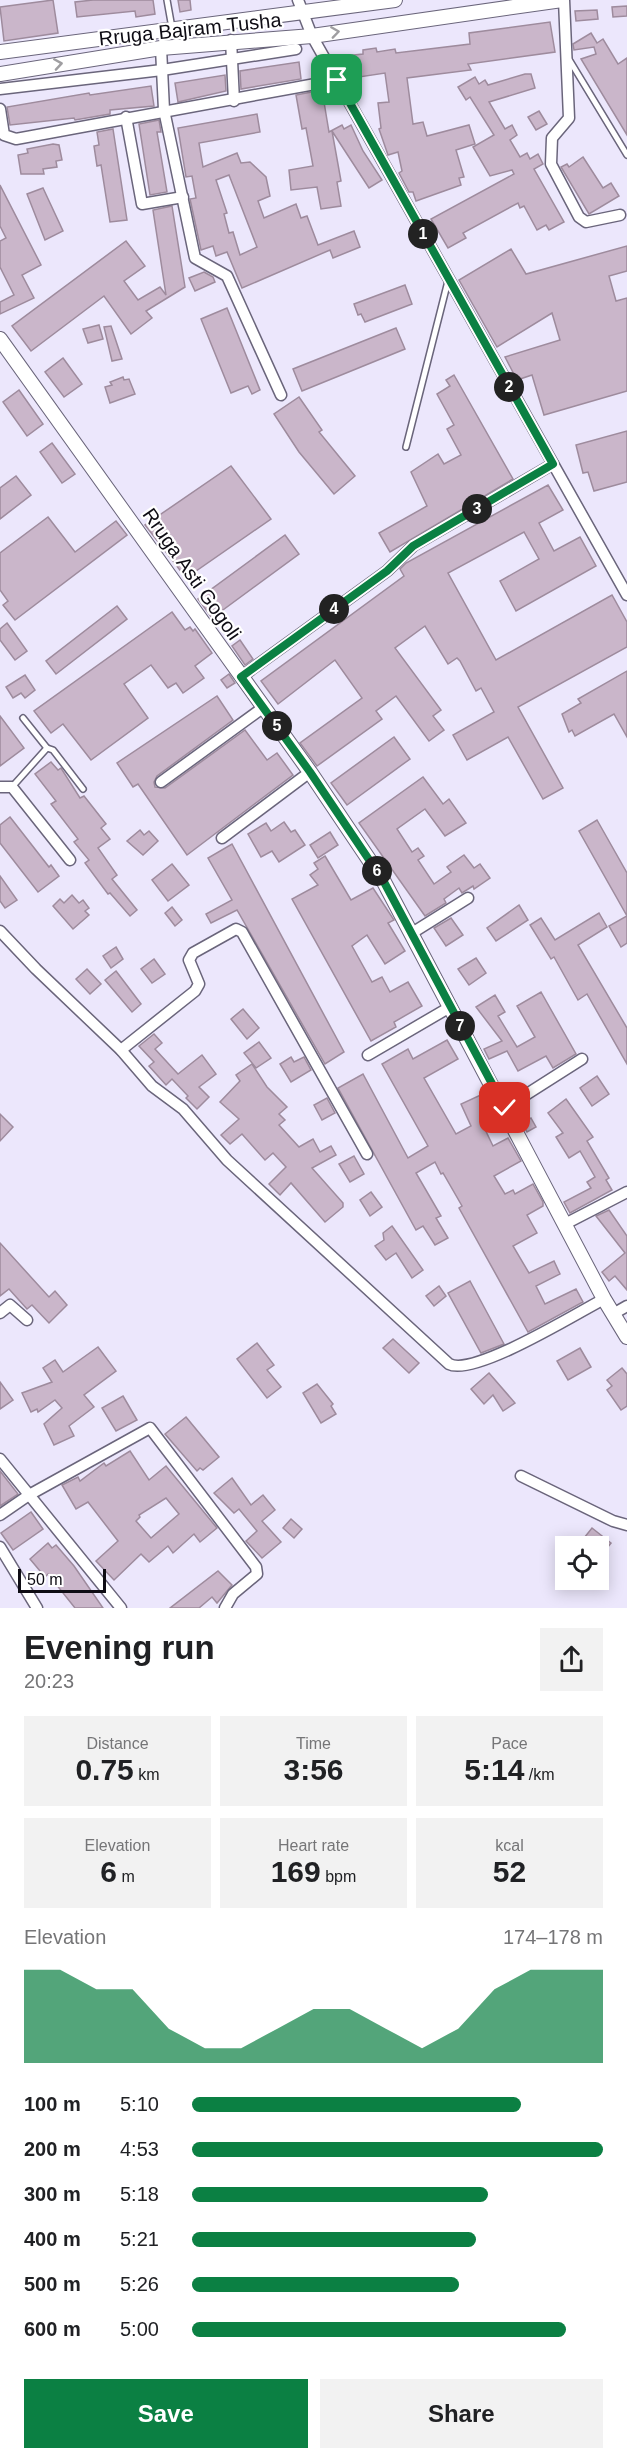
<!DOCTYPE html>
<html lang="en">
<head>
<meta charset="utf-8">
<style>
  :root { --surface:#fff; --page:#f2f2f2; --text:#202124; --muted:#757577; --accent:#0b8043 }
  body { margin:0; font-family:Arial,sans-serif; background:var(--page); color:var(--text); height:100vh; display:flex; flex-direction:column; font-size:22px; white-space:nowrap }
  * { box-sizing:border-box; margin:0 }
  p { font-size:20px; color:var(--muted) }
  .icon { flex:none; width:33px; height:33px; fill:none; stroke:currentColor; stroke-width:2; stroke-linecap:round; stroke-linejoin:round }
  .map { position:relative; height:1608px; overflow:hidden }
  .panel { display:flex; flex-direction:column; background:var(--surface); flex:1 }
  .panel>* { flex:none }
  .buttons { position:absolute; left:555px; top:1536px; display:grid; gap:12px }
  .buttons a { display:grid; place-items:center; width:54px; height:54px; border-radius:0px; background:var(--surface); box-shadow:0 3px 15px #0003; font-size:30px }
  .scale { position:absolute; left:18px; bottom:15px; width:88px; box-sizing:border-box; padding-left:6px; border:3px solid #0e0c14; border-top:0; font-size:16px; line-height:21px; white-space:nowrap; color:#0e0c14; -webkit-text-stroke:4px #fff; paint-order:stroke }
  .pin { position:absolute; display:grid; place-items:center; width:51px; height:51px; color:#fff; margin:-26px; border-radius:12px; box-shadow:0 3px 9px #0006 }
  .km { position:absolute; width:30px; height:30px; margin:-15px; border-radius:50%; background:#222; color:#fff; font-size:16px; line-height:30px; text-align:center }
  .round { display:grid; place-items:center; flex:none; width:63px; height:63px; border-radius:0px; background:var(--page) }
  .headline { display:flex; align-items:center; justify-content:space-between; height:102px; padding:0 24px }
  h1 { font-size:33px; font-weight:800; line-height:45px }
  .metrics { display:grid; grid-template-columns:repeat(3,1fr); gap:9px; height:102px; padding:6px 24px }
  .metrics div { display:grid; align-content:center; border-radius:0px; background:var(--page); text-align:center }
  .metrics b { font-size:30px; font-weight:800 }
  .metrics small { font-size:16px; font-weight:400 }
  .metrics p { font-size:16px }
  .chart { height:168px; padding:12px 24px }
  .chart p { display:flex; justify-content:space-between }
  .chart svg { width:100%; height:108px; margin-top:6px; fill:var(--accent); opacity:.7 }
  .action { display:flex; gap:12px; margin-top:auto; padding:12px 24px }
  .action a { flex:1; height:69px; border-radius:0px; background:var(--accent); color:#fff; font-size:24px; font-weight:800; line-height:69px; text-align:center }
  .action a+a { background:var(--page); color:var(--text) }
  ul { padding:0 24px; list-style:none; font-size:20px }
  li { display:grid; grid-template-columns:96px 72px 1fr; align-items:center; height:45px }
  li i { height:15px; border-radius:8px; background:var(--accent) }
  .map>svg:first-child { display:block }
</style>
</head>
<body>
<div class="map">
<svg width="627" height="1608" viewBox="0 0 627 1608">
  <rect width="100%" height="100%" fill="#ece7fc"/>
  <g fill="#cab6ca" stroke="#9e8b9d" stroke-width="1.5" fill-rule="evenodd">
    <polygon points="53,0 58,33 4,41 0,7"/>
    <polygon points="93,0 153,0 155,14 136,17 135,11 77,17 75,2"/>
    <polygon points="178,0 190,0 191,10 180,12"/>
    <polygon points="627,6 627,16 613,17 612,7"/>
    <polygon points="597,10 598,19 576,21 575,11"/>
    <polygon points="550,22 555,52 468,64 471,70 407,78 413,124 423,122 427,136 469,125 475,144 456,150 464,177 459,178 461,185 416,201 413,192 409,192 399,173 402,171 398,152 388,155 379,129 381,128 378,103 389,102 385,73 346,79 345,56 363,54 363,50 376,48 377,52 395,49 396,53 470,44 469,33"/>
    <polygon points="591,33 597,43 603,39 618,64 627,58 627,135 581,59 596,54 594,47 574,50 573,44"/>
    <polygon points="299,62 301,79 241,89 240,71"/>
    <polygon points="525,74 531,74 535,88 489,102 505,129 512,125 517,135 510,140 520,157 527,153 530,159 538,154 543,164 534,169 564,222 549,230 546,225 537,230 524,206 520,208 518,203 463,233 466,238 448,248 431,219 514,174 512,170 490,176 473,147 494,135 470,97 466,100 458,87 475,77 479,84 485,80 488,85"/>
    <polygon points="225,75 226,91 178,102 175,83"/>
    <polygon points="151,86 154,106 110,110 110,114 75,120 74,118 10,125 7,107 89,93 90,95"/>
    <polygon points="322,90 329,132 342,125 344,129 351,125 363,151 382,180 369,188 332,131 341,181 337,182 341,206 321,209 317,187 291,190 289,170 313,166 306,128 302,129 296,95"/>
    <polygon points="539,111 547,124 536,130 528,117"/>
    <path d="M257,114l3,18 -61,11 4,24 34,-14 4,10 9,-1 16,15 4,19 -12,5 6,17 32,-14 5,14 6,-2 11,29 36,-14 6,16 -27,11 -3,-8 -88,38 -15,-36 -11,4 -3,-10 -12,4 -11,-51 6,-1 -4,-22 -6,1 -8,-49zM229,175l28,72 -17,8 -7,-23 -4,1 -5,-19 3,-1 -11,-33z"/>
    <polygon points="159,120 161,132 157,132 167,192 150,195 139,124"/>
    <polygon points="113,129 127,220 110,222 101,165 97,166 94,146 99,145 97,132"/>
    <polygon points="53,144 59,145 62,160 56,161 57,167 43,169 44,174 21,174 18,155 28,153 27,149"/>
    <polygon points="583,157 603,188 611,183 619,196 589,214 561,167 567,164 569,167"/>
    <polygon points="0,185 41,265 22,275 34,298 0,314 0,302 14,295 0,267 0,241 6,238 0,226"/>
    <polygon points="43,188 63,231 45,240 27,194"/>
    <polygon points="172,206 185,287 146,311 152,318 131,334 104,296 31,351 12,326 126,241 145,266 124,281 138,300 160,287 166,295 153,210"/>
    <polygon points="627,246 627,271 609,276 616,301 627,298 627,391 544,415 532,375 517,380 505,357 560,340 552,313 497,347 459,280 511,249 526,274"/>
    <polygon points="204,272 213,277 215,282 195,291 189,278"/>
    <polygon points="405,285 412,304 365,322 361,314 358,315 354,304"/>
    <polygon points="227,308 260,390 252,394 248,386 231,393 201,319"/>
    <polygon points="99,325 103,339 88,343 83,329"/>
    <polygon points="111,326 122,359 112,361 104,327"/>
    <polygon points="396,328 405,349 302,391 293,369"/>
    <polygon points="63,358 82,384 64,397 45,372"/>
    <polygon points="454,375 513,479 390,552 379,533 427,506 411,472 438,454 444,464 461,455 447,429 454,425 437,394 450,386 446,380"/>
    <polygon points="123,377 124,380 129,379 135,394 110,403 105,387 112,385 110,382"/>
    <polygon points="19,390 43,424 27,436 3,402"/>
    <polygon points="299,397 322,430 319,432 355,476 334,494 299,452 274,414"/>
    <polygon points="627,431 627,482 594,491 588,472 583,473 576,445"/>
    <polygon points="52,443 75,474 62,483 40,452"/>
    <polygon points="231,466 271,519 186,578 145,525"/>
    <polygon points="16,476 31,495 0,519 0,488"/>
    <polygon points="548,485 563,510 539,523 554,551 580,537 596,566 516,611 500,581 539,559 524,532 448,573 496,660 612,595 627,622 627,647 518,707 563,788 543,799 508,737 467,760 453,735 494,712 481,688 476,691 460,661 457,658 448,664 425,626 395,648 441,710 433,716 444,730 429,741 396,696 376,711 382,719 317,766 300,743 362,698 335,660 278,704 261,681 404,576 400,569 406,563"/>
    <polygon points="48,517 75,552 116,521 127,535 15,620 3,605 8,601 0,590 0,553"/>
    <polygon points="285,535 299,554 212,618 198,599"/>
    <polygon points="117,606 127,619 56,674 46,661"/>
    <polygon points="172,612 185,630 190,627 193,631 195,629 212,653 195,666 204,678 183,693 176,683 168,688 151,665 124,684 148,718 91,760 63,724 51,733 34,711"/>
    <polygon points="7,623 27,651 15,660 0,640 0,629"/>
    <polygon points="240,640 253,659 245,665 232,646"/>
    <polygon points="627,671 627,737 614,714 575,736 572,730 569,732 562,714 581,703 578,699"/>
    <polygon points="229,674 235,683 227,688 221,680"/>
    <polygon points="25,675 35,690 25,698 21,693 13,698 6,687"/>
    <polygon points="217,696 233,720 157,776 154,782 155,787 165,788 245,730 267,760 277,753 293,775 187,855 138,784 133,787 117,763"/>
    <polygon points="0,716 24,748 0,766"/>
    <polygon points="394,737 410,759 347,805 331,783"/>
    <polygon points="51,762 58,770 61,768 80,798 84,796 106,824 101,828 110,839 98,848 117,875 112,879 137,910 130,916 110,893 108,894 85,863 89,860 74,842 78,839 51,804 56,801 35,774"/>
    <polygon points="423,777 443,804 449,799 466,823 445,836 425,809 397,829 412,852 418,848 424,856 418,860 434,884 451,872 447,867 464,855 474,868 480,864 490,878 474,889 473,886 462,893 459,888 444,899 446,903 425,916 359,823"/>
    <polygon points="10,817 49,867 51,865 59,876 38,892 0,843 0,825"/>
    <polygon points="597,820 627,873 627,943 621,947 609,926 627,916 579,831"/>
    <polygon points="284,822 291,832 295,830 305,845 279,862 272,851 261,857 248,834 266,823 271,831"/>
    <polygon points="140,830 144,835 149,831 158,841 143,855 127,841"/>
    <polygon points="330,832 338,845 318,858 310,845"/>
    <polygon points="232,844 344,1052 325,1064 237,910 211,923 206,914 232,900 208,858"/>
    <polygon points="325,856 351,900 373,888 394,920 388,923 405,951 385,964 367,935 352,946 372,982 382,977 390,992 408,982 422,1006 394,1022 396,1027 371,1041 292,899 318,885 310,875 318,869 314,863"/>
    <polygon points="172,864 189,885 168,901 152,880"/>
    <polygon points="0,876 17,900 5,908 0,901"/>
    <polygon points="72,895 79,903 83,900 89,908 85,911 89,915 73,929 53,906 60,899 64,903"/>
    <polygon points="519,905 528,920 496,941 487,928"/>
    <polygon points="172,907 182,920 175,926 165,913"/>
    <polygon points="599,913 607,927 578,945 627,1028 627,1064 587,994 578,1000 554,957 551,959 530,925 541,918 555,940"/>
    <polygon points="451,918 463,935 446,946 434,928"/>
    <polygon points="116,947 123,959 111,968 103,956"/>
    <polygon points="476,958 486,973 469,985 458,969"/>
    <polygon points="154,959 165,974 152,983 141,969"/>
    <polygon points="87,969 101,984 90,994 76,979"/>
    <polygon points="116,971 141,1004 132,1012 105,980"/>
    <polygon points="541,992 576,1054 553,1068 546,1056 518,1071 507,1051 489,1059 484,1049 502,1041 476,1007 495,995 505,1012 498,1016 517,1047 535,1037 517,1006"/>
    <polygon points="243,1009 259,1028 247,1039 231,1019"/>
    <polygon points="154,1034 162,1043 155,1049 178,1074 202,1055 216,1074 199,1087 209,1097 197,1109 186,1098 188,1096 172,1079 166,1085 149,1066 154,1062 139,1046"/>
    <polygon points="447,1040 458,1059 424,1078 456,1134 471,1126 461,1104 485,1093 494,1111 484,1116 486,1121 482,1123 493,1146 508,1138 521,1161 494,1176 505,1194 513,1190 515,1194 533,1184 543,1202 543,1206 527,1215 537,1233 513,1246 529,1273 554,1261 560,1274 536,1286 545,1304 576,1289 583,1302 528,1332 459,1208 462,1206 443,1173 441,1174 435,1162 416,1173 441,1216 436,1218 448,1238 435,1245 423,1226 416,1230 338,1088 363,1074 408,1158 428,1146 382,1064 408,1049 413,1059"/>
    <polygon points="259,1042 271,1058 256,1068 244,1053"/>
    <polygon points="291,1057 294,1062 304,1057 311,1070 291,1082 280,1064"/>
    <polygon points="252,1064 267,1087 287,1107 279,1114 285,1120 279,1125 299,1147 313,1139 320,1152 331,1146 336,1155 312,1168 343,1203 343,1207 325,1222 291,1183 280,1195 269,1184 286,1167 273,1153 265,1160 242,1134 230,1144 221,1135 239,1119 220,1102 240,1081 236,1075"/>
    <polygon points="597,1076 609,1094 592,1106 580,1088"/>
    <polygon points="327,1098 335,1113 322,1120 314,1105"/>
    <polygon points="566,1099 593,1137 587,1141 609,1178 606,1180 612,1190 570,1213 564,1202 591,1188 587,1182 595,1177 580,1151 569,1158 556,1137 563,1133 548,1113"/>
    <polygon points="0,1114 13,1127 0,1141"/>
    <polygon points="531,1118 536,1127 527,1132 522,1123"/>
    <polygon points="354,1156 364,1174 350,1182 339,1164"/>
    <polygon points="371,1192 382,1207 370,1216 360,1200"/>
    <polygon points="609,1210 627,1236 627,1290 615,1276 609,1281 602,1272 625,1253 596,1216"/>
    <polygon points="392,1226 423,1270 412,1278 396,1253 386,1260 375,1246 384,1240 383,1233"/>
    <polygon points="0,1243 49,1297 55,1291 67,1305 49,1323 32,1305 27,1309 9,1289 0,1296"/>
    <polygon points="470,1281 504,1344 481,1353 448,1293"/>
    <polygon points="439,1286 446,1296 434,1306 426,1296"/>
    <polygon points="393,1339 419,1363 409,1373 383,1348"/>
    <polygon points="257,1343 274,1365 267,1370 281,1387 267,1398 237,1359"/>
    <polygon points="98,1347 116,1371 84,1395 94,1407 69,1426 74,1436 54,1445 44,1424 62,1408 55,1400 38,1412 37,1409 31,1412 22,1393 52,1382 43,1368 55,1360 63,1372"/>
    <polygon points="580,1348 591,1367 568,1380 557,1361"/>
    <polygon points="622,1368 627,1374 627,1406 621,1410 607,1390 612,1386 607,1380"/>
    <polygon points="489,1373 515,1403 503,1411 493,1395 484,1404 471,1389"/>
    <polygon points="0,1382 13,1400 0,1409"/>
    <polygon points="317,1384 333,1404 331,1406 336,1414 321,1423 303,1393"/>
    <polygon points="123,1396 137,1420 116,1431 102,1408"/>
    <polygon points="186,1417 219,1457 203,1470 200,1468 197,1471 165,1434"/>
    <path d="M130,1451l19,29 17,-14 51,62 -17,14 -6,-8 -21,19 -5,-7 -19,16 -8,-8 -27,26 -18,-19 22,-20 -30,-39 -12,7 -14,-24 16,-8 2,4 24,-18 2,3zM166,1498l13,16 -28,24 -15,-17 4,-4 -1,-2z"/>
    <polygon points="0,1471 18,1494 0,1506"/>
    <polygon points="232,1478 251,1505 263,1495 275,1510 262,1521 281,1542 262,1558 246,1541 257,1531 239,1509 234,1513 214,1493"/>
    <polygon points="31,1512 43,1529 13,1550 1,1533"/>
    <polygon points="291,1519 302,1529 294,1538 283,1528"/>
    <polygon points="592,1528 611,1543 603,1553 598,1546 584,1538"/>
    <polygon points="48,1543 52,1548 56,1545 74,1566 103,1608 75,1608 48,1574 45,1577 30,1559"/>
    <polygon points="218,1571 232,1585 217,1603 212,1597 199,1608 170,1608"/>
  </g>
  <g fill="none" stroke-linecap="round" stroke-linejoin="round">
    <g stroke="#6a657b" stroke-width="8">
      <g id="lane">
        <polyline points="167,0 172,28"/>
        <polyline points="570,61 627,155"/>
        <polyline points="406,447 448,281"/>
        <polyline points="23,718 47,748"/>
        <polyline points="12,787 47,748 53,750 83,789"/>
      </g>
    </g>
    <g stroke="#6a657b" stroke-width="13">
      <g id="street">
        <polyline points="298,0 312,36 627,595"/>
        <polyline points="564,0 569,118 552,138 551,164 579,217 586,222 620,215"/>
        <polyline points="231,40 234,101"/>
        <polyline points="161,48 164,110 195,258 227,276 281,395"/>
        <polyline points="0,89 162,70 296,49"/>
        <polyline points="0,109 4,135 16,139 337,80"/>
        <polyline points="126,117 142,204 183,197"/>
        <polyline points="241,677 387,571 413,546 553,464"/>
        <polyline points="161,782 264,707"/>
        <polyline points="0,787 12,787 70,860"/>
        <polyline points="222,838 310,772"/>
        <path d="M0,931l36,38 85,81 31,36 31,23 44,51 222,204c25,13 128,-51 155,-65"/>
        <polyline points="412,933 468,898"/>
        <polyline points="121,1050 195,991 199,984 189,960 193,953 236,929 242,932 367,1154"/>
        <polyline points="368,1055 450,1007"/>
        <polyline points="505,1108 582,1059"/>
        <polyline points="565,1224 627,1192"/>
        <polyline points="0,1313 10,1305 27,1320"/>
        <polyline points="613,1314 627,1306"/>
        <polyline points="0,1459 121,1608"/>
        <polyline points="521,1476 613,1521 627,1525"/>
        <polyline points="0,1515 29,1495 150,1428 256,1567 257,1574 233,1594 225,1608"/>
        <polyline points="0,1547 37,1608"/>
      </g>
    </g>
    <g stroke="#6a657b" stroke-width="16">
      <g id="secondary">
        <polyline points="0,52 395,0"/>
        <polyline points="0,74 161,48 312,36 562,0"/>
        <polyline points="0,339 310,772 384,882 604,1299 627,1337"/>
      </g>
    </g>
    <use href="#lane" stroke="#fff" stroke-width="5"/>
    <use href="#street" stroke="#fff" stroke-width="10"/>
    <use href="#secondary" stroke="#fff" stroke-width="14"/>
  </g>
  <defs><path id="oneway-chevron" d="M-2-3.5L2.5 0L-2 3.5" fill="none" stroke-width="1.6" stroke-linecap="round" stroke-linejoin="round" transform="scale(1.5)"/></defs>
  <g stroke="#9f9ea1">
    <use href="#oneway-chevron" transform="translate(335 32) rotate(-8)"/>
    <use href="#oneway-chevron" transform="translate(58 64) rotate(-9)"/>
  </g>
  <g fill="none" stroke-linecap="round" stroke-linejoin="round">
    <g stroke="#fff" stroke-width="12">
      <polyline id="route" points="337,80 553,464 413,546 387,571 241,677 310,772 384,882 505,1108"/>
    </g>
    <use href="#route" stroke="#0b8043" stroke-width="8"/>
  </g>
  <g text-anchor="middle" stroke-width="4.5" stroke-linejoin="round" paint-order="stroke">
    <g font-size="20" fill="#0e0c14" stroke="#fff">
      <text transform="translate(190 29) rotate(-6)" y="7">Rruga Bajram Tusha</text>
      <text transform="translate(192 574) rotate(55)" y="7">Rruga Asti Gogoli</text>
    </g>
  </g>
</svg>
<div class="buttons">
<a><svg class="icon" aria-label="locate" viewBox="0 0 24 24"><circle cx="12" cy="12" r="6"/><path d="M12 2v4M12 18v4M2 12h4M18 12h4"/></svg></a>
</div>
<div class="scale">50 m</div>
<div class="pin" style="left:337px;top:80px;background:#1e9e55"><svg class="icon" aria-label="arrive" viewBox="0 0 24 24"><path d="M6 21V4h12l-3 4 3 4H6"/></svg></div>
<div class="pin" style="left:505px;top:1108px;background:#d93025"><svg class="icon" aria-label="check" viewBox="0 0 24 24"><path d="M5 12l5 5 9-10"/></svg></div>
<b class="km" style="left:423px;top:234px">1</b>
<b class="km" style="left:509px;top:387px">2</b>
<b class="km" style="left:477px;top:509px">3</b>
<b class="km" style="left:334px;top:609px">4</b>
<b class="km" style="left:277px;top:726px">5</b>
<b class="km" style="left:377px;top:871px">6</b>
<b class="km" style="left:460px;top:1026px">7</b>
</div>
<section class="panel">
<div class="headline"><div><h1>Evening run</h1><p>20:23</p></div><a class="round"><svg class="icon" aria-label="share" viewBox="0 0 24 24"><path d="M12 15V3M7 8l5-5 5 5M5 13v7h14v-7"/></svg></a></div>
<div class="metrics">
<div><p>Distance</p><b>0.75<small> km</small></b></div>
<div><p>Time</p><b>3:56</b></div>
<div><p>Pace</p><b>5:14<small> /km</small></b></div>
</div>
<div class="metrics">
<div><p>Elevation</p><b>6<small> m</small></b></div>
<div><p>Heart rate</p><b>169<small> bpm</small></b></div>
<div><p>kcal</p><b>52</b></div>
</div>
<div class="chart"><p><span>Elevation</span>174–178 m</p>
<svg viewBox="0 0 160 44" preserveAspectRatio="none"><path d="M0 44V6L10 6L20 14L30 14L40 30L50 38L60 38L70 30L80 22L90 22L100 30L110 38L120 30L130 14L140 6L150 6L160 6V44z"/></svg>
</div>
<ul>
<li><b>100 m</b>5:10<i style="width:80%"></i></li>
<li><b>200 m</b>4:53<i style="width:100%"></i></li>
<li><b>300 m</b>5:18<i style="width:72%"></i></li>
<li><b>400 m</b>5:21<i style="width:69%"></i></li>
<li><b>500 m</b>5:26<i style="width:65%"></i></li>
<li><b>600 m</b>5:00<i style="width:91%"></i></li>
</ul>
<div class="action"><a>Save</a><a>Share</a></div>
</section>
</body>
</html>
